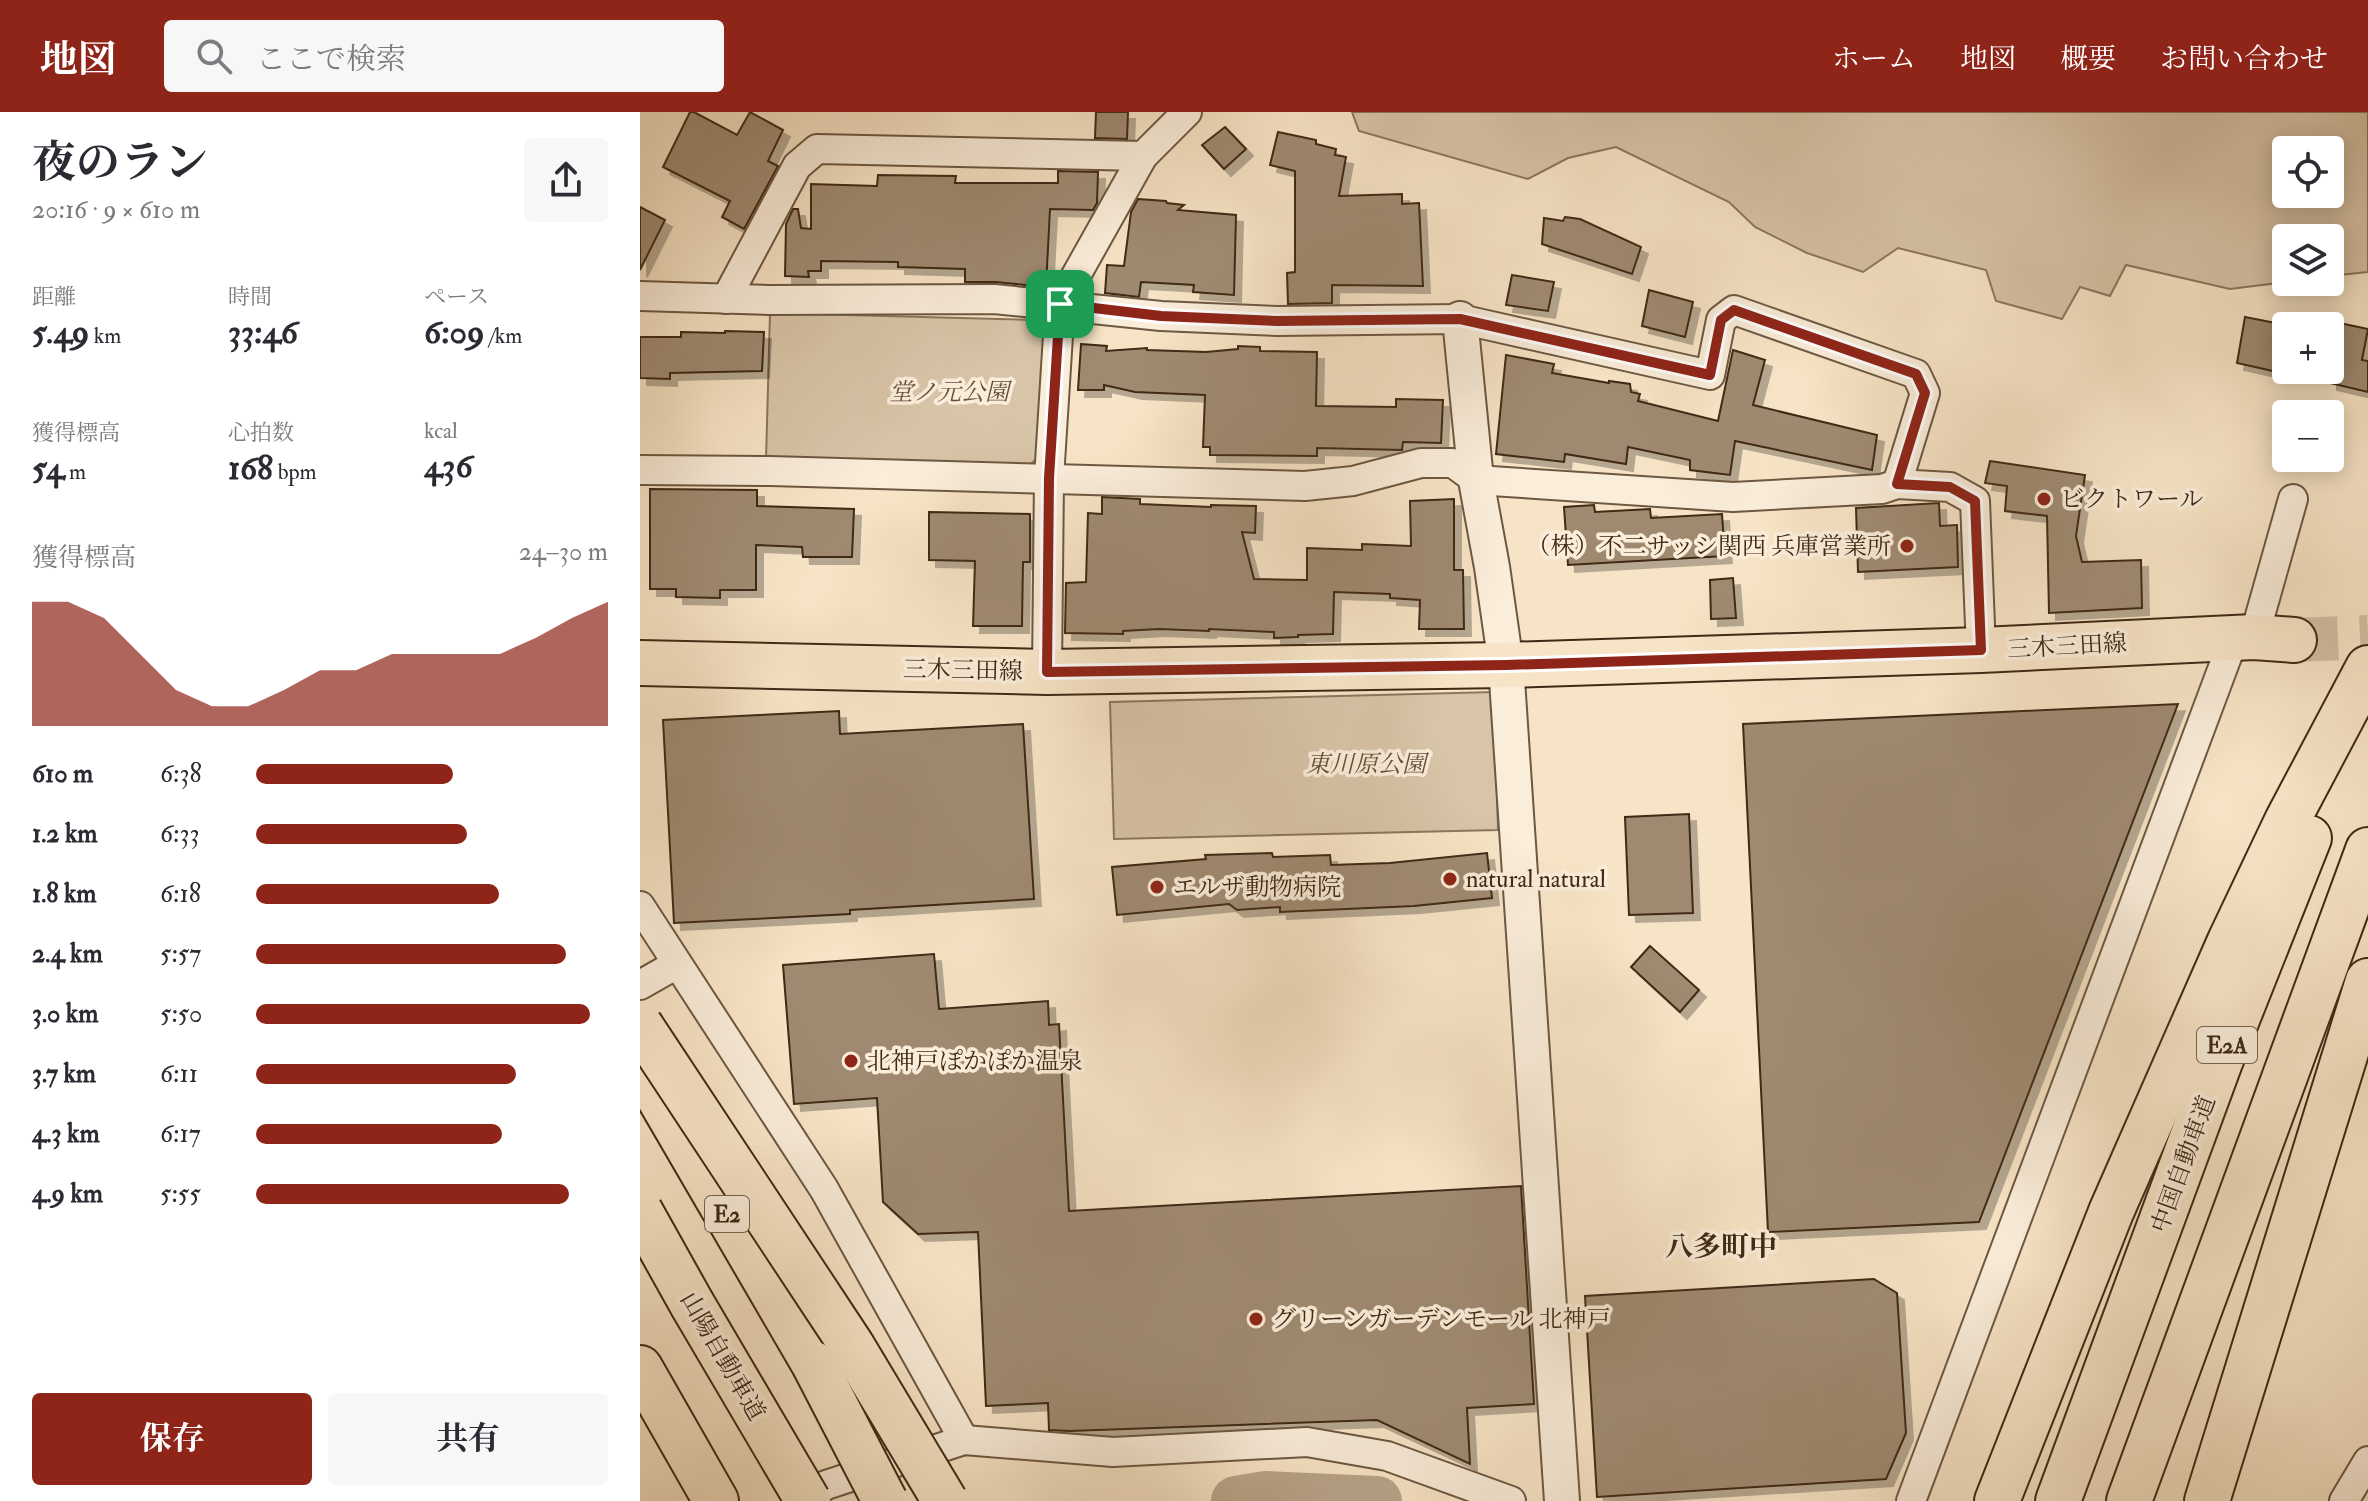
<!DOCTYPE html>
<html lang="ja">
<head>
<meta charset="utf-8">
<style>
  :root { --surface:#fff; --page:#f7f7f7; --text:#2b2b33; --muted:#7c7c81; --accent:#8f2418 }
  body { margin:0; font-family:"IM FELL Double Pica","Noto Serif JP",serif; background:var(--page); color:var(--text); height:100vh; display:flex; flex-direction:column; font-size:30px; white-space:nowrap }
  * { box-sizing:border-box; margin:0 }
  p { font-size:26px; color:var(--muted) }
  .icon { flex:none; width:44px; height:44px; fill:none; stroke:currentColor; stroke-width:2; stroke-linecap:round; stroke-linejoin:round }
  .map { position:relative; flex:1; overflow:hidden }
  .drawer { display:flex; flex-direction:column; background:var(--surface); width:640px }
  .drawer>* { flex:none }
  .tools { position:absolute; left:1632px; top:24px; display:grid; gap:16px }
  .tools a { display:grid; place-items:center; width:72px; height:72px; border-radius:8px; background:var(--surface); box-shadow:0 4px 20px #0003; font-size:40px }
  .pin { position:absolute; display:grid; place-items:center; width:68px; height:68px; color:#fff; margin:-34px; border-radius:16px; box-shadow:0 4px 12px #0006 }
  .round { display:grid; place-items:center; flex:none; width:84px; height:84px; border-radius:8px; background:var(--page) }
  .head { display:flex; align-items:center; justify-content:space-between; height:136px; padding:0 32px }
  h1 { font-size:44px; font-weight:700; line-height:60px }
  .stats { display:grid; grid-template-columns:repeat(3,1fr); gap:12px; height:136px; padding:8px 32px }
  .stats div { display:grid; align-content:center }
  .stats b { font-size:34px; font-weight:700 }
  .stats small { font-size:22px; font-weight:400 }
  .stats p { font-size:22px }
  .chart { height:224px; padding:16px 32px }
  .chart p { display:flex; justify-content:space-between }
  .chart svg { width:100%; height:144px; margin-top:8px; fill:var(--accent); opacity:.7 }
  .primary-button { display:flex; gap:16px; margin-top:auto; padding:16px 32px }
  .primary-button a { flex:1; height:92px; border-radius:8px; background:var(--accent); color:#fff; font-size:32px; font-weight:700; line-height:92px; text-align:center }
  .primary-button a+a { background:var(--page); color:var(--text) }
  ul { padding:0 32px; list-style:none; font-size:26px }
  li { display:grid; grid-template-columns:128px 96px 1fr; align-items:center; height:60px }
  li i { height:20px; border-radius:10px; background:var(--accent) }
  header { display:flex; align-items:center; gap:48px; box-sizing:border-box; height:112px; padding:0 40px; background:var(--accent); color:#fff }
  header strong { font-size:38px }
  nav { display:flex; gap:44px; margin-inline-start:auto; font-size:28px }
  .search { width:560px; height:72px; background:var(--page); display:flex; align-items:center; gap:20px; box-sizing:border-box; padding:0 28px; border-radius:8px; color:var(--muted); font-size:30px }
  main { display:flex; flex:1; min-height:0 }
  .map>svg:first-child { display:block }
</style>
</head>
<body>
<header>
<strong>地図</strong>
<div class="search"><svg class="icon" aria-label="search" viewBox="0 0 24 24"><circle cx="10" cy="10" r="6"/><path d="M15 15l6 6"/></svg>ここで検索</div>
<nav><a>ホーム</a><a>地図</a><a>概要</a><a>お問い合わせ</a></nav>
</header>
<main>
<section class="drawer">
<div class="head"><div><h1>夜のラン</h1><p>20:16 · 9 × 610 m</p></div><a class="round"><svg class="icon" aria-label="share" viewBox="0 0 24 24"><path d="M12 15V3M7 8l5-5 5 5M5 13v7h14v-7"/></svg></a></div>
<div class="stats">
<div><p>距離</p><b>5.49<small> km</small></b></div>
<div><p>時間</p><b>33:46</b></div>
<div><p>ペース</p><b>6:09<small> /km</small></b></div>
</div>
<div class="stats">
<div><p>獲得標高</p><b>54<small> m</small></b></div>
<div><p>心拍数</p><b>168<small> bpm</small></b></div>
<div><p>kcal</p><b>436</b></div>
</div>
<div class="chart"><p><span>獲得標高</span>24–30 m</p>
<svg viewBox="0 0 160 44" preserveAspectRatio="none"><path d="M0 44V6L10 6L20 11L30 22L40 33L50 38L60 38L70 33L80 27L90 27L100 22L110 22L120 22L130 22L140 17L150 11L160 6V44z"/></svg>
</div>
<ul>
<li><b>610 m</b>6:38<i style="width:56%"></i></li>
<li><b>1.2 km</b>6:33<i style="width:60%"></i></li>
<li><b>1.8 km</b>6:18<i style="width:69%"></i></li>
<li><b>2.4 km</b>5:57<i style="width:88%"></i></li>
<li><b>3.0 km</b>5:50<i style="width:95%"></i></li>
<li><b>3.7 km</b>6:11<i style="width:74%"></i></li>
<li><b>4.3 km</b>6:17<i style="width:70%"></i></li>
<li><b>4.9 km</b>5:55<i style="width:89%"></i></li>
</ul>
<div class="primary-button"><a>保存</a><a>共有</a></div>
</section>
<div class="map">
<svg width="1728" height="1389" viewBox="0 0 1728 1389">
  <defs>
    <filter id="shadow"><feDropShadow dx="7" dy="7" stdDeviation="0" flood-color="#0004"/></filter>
  </defs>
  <rect width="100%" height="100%" fill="#f7e4c6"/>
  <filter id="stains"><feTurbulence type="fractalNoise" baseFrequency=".0025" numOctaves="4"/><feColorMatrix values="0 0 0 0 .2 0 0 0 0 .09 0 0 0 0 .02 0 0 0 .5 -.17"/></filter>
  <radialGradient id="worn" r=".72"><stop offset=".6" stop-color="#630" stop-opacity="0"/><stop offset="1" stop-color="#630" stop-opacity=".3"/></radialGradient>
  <g fill="#d8c4a8" stroke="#8c765e" stroke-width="2" fill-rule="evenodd">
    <path d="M712,0h1016v160l-38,4v-38h-44v44l-56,7 -104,-24 -16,31 -30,-9 -18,32 -66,-18 -10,-31 -88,-22 -35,24 -56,-19 -52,-26 -26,-25 -113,-55 -48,11 -40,21 -169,-48zM1646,38h44v44h-44z"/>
    <polygon points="130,201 394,208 406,221 400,344 387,355 126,348"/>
    <polygon points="854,580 858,718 474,727 470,590"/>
  </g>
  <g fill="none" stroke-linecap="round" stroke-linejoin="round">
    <polyline stroke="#b8a48a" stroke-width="50" points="596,1389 626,1384 737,1389"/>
  </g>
  <g fill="#9f8a71" stroke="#3f2915" stroke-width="2" filter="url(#shadow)">
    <polygon points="50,0 54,0 97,23 110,0 143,18 128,49 138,54 104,117 82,105 90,89 23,55"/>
    <polygon points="456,0 488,0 487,27 455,26"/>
    <polygon points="585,15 606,37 584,57 562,33"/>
    <polygon points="638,20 676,28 676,32 696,37 695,43 706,45 699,84 762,82 762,92 779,91 783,174 692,173 692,191 648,192 647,161 655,160 655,59 630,53"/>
    <polygon points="418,59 458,60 457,91 453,98 410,97 406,175 356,170 325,170 325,157 258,155 258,150 181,149 181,159 168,159 169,165 145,164 146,112 153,97 158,97 161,116 171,117 171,72 237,74 238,63 316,64 315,71 418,71"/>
    <polygon points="498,87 526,89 527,91 544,93 538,98 596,103 594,183 553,180 554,173 501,170 499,185 465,181 467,153 484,154 491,100"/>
    <polygon points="0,95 25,108 0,158"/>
    <polygon points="925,105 940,107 1001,135 992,162 902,132 904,106 923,109"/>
    <polygon points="872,163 914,170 908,199 866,193"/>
    <polygon points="1009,178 1053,190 1045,225 1002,214"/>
    <polygon points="1605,205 1646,213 1646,262 1597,251"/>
    <polygon points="1690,209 1728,217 1722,248 1728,249 1728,280 1690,271"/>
    <polygon points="85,219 124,220 122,259 30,261 30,267 0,266 0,225 41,225 41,220 85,221"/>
    <polygon points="441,232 467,234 466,239 507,236 507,238 566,240 598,237 598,234 620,235 620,239 677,240 676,294 756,295 756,287 803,288 801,331 763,330 762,338 677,336 677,344 570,343 570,335 563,335 565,283 495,280 464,273 464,278 438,278"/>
    <polygon points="1093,238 1125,248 1113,293 1237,323 1232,358 1095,329 1090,363 1050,358 1050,348 988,335 986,352 925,342 924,350 856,342 866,243 914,252 912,261 969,271 969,269 990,272 991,280 1000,282 998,289 1078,309"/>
    <polygon points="1350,349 1445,363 1436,424 1442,450 1501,448 1502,496 1409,501 1407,404 1365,399 1367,374 1345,371"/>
    <polygon points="10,377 117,378 117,394 214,397 212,445 163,445 162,435 116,433 116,478 80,478 80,486 36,485 36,477 10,477"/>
    <polygon points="462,385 500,387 500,392 571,395 571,393 616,394 615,421 602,420 614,467 667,468 667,436 722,438 722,432 771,434 770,389 814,387 814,458 823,458 824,517 779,517 780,488 750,486 750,482 694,480 693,522 658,523 658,525 634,526 634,520 569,517 569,519 519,517 483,519 483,522 425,521 426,471 446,470 448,401 462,402"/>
    <polygon points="1299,391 1300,414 1317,413 1318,455 1218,460 1216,396"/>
    <polygon points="954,393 955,400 1010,397 1011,406 1082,402 1085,444 928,453 924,395"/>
    <polygon points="289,400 390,402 390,450 383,450 382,514 333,514 335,449 289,448"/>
    <polygon points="1093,466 1096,506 1071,507 1070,468"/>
    <polygon points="1538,592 1339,1110 1128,1120 1103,612"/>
    <polygon points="199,599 200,622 383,612 394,787 210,798 210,802 34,811 23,608"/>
    <polygon points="1049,702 1053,801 989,803 985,705"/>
    <polygon points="632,741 633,745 690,743 691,753 750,751 847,741 852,786 774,794 640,800 640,795 597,798 589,792 477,803 472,755 566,747 565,743"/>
    <polygon points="1010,834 1059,878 1040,900 991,855"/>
    <polygon points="294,842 299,897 408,889 409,913 419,912 429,1099 881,1074 894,1292 827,1296 830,1352 737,1308 430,1319 409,1318 408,1291 346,1294 338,1120 278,1122 243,1090 237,986 154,992 143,853"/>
    <polygon points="1234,1167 1257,1181 1266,1321 1246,1367 957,1385 945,1184"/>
  </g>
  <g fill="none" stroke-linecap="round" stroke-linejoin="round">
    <polyline stroke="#d2bfa3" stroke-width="44" stroke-dasharray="44 22" stroke-linecap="butt" points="1654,528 1728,525"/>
    <g stroke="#6d5841" stroke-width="32">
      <g id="minor">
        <polyline points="0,184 129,188 354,187 521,204 637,209 820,207 1070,263 1081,208 1094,198 1276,262 1285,281 1257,372"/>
        <polyline points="86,187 157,54 177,37 503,44"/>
        <polyline points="0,358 130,359 665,374 713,369 781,351 813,351 836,368 1093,385 1242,377 1257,372 1310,375 1335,389 1341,538"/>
        <polyline points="1614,525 1653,387"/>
        <polyline points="407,560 409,366 420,192 503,44 547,0"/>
        <polyline points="0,794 184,1077 324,1328"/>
        <polyline points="0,873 37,852"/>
        <polyline points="160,1389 186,1373 324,1328 473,1340 667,1330 747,1344 871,1389"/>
        <polyline points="1271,1389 1594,526"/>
        <polyline points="1704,1389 1728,1349"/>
      </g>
    </g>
    <g stroke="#6d5841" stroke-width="38">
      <polyline id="tertiary" points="820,207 836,368 852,455 866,553 922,1389"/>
    </g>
    <g stroke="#3f2915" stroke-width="48">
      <polyline id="primary" points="0,551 407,560 866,553 1341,538 1614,525 1654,528"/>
    </g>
    <g stroke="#3f2915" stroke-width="48">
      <g id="motorway">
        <polyline points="0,953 174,1252"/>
        <polyline points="0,1256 76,1389"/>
        <polyline points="1357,1389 1471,1100 1590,829 1647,709 1728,556"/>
        <polyline points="1418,1389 1580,950 1669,726"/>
        <polyline points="1489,1389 1728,738"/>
        <polyline points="1567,1389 1728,869"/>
      </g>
    </g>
    <use href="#minor" stroke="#faedda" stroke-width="28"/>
    <use href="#tertiary" stroke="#faedda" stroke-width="34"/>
    <use href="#primary" stroke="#f7e4c6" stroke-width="44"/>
    <use href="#motorway" stroke="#f7e4c6" stroke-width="44"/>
    <g stroke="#3f2915" stroke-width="48" stroke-linecap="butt">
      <g id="motorway-bridge">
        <polyline points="0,913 212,1234 305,1389"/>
        <polyline points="0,1099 52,1192 168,1389"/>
        <polyline points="174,1252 245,1389"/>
      </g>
    </g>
    <use href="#motorway-bridge" stroke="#f7e4c6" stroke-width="44"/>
  </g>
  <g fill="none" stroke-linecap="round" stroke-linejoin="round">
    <g stroke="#fff" stroke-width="16">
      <polygon id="route" points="420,192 521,204 637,209 820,207 1070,263 1081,208 1094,198 1276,262 1285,281 1257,372 1310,375 1335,389 1341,538 866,553 407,560 409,366"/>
    </g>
    <use href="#route" stroke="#8f2418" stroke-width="10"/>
  </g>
  <g fill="#8f2418" stroke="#faedda" stroke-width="3">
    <circle cx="1404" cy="387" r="8"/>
    <circle cx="1267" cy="434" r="8"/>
    <circle cx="810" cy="767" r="8"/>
    <circle cx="517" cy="775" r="8"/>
    <circle cx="211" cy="949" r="8"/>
    <circle cx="616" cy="1207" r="8"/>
  </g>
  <g text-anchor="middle" stroke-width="7" stroke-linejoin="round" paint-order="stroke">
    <g fill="#faedda" stroke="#776450" stroke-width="2">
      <rect x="1557" y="915" width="60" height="36" rx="6"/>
      <rect x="65" y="1084" width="44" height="36" rx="6"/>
    </g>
    <g font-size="22" font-weight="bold" fill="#3f2915">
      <text x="1587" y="941">E2A</text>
      <text x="87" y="1110">E2</text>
    </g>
    <g font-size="24" font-style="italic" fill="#65503a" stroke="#faedda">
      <text x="309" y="288">堂ノ元公園</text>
      <text x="726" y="660">東川原公園</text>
    </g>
    <g font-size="24" fill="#3f2915" stroke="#faedda" text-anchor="start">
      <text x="1420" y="395">ビクトワール</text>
      <text x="1251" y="442" text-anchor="end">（株）不二サッシ関西 兵庫営業所</text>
      <text x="826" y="775">natural natural</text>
      <text x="533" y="783">エルザ動物病院</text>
      <text x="227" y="957">北神戸ぽかぽか温泉</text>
      <text x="632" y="1215">グリーンガーデンモール 北神戸</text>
    </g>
    <g font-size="24" fill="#3f2915" stroke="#faedda">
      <text transform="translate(1427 534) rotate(-3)" y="8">三木三田線</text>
      <text transform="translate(323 558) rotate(1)" y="8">三木三田線</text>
      <text transform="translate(1543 1052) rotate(-70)" y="8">中国自動車道</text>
      <text transform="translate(83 1244) rotate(60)" y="8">山陽自動車道</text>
    </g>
    <g font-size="28" font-weight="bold" fill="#3f2915" stroke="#faedda">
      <text x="1081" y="1144">八多町中</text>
    </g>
  </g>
  <rect width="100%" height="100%" filter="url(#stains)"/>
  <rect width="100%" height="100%" fill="url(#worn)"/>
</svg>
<div class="tools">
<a><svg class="icon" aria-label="locate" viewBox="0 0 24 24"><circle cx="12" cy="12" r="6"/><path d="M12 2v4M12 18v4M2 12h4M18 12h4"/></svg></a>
<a><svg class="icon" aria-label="layers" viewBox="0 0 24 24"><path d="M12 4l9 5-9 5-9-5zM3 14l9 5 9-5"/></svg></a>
<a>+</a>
<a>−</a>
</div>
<div class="pin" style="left:420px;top:192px;background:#1e9e55"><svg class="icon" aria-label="arrive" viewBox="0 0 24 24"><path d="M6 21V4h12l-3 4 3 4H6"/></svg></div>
</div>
</main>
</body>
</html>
